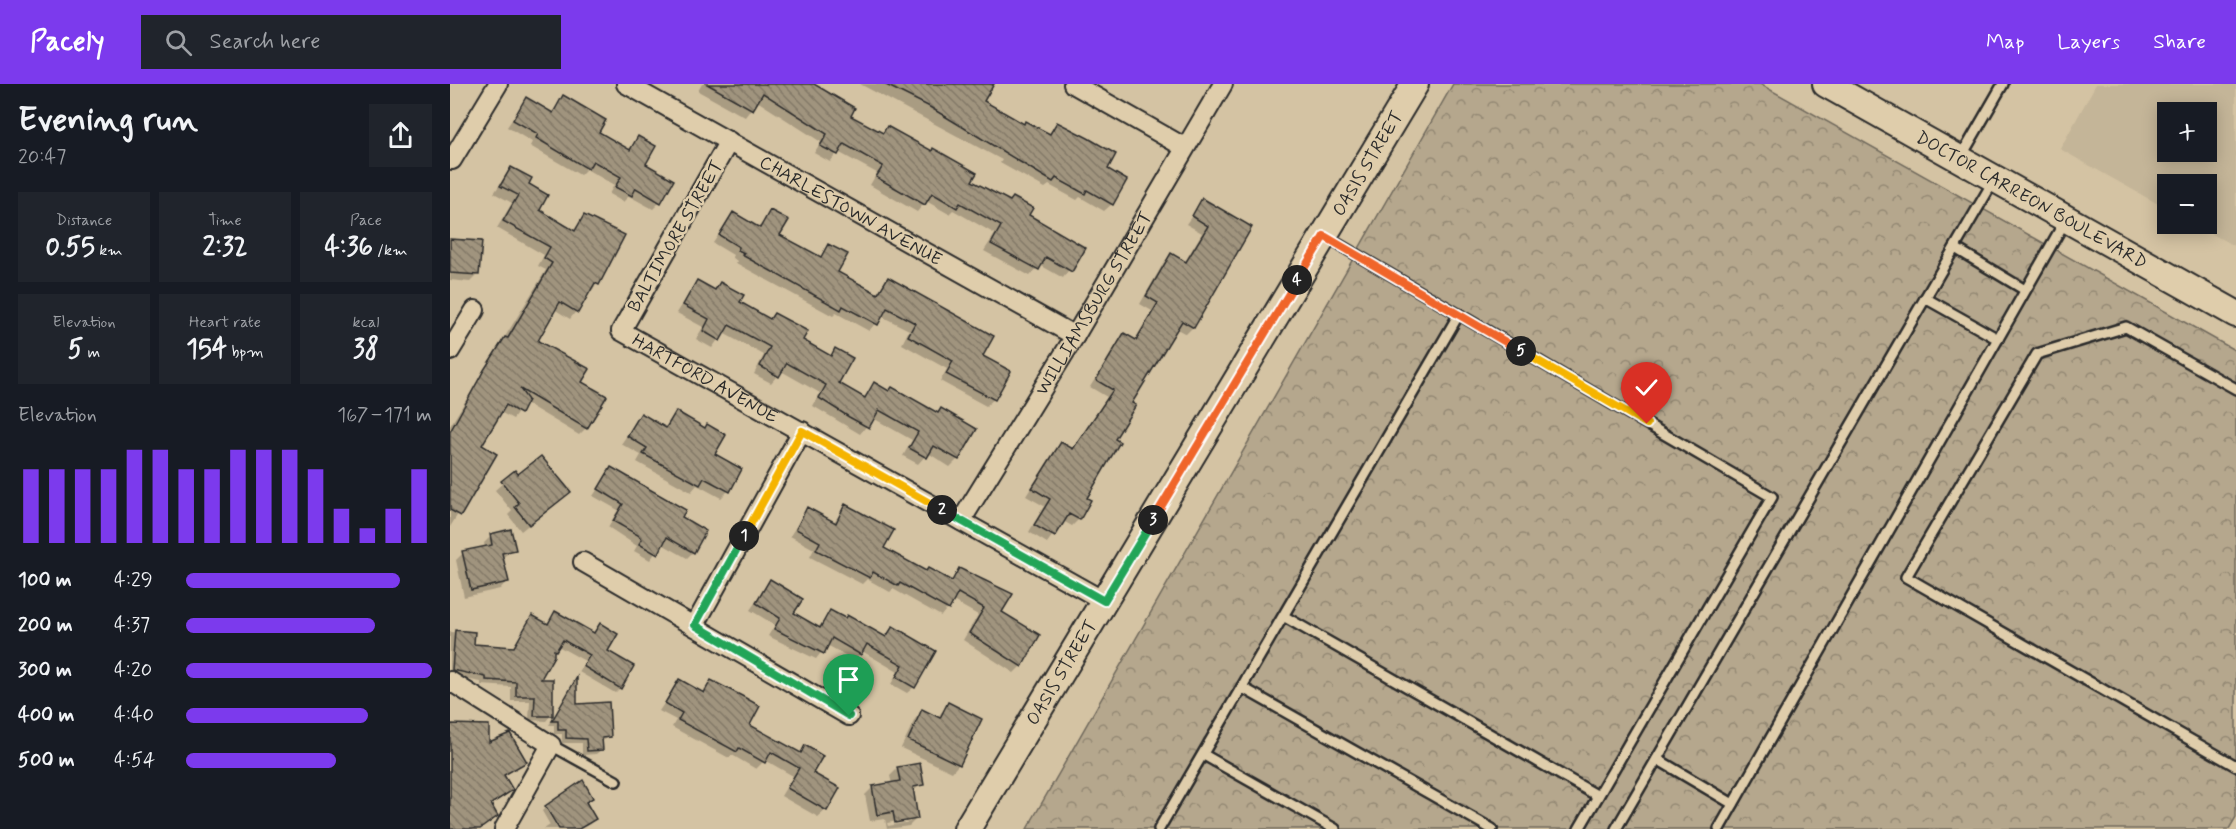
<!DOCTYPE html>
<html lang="en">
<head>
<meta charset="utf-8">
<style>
  :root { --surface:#171b24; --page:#20242c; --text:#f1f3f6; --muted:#9ea1a6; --accent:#7c3aed }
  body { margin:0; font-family:Mynerve,sans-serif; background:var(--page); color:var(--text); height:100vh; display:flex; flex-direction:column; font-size:22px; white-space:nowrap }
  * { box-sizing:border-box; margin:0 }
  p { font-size:20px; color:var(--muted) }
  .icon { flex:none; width:33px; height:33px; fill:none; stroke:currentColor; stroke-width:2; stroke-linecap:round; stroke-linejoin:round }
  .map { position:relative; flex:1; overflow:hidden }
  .sheet { display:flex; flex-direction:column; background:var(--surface); width:450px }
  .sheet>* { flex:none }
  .tools { position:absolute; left:1707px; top:18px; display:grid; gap:12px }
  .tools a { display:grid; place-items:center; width:60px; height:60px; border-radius:0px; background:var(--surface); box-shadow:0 3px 15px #0003; font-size:30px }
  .pin { position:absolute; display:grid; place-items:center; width:51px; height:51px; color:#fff; margin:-62px -26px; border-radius:50% 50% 50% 0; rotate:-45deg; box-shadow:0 0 6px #0007 }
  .pin .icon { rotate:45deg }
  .km { position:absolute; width:30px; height:30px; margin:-15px; border-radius:50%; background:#222; color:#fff; font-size:16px; line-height:30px; text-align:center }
  .round { display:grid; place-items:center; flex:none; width:63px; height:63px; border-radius:0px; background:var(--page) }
  .headline { display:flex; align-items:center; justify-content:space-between; height:102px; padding:0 18px }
  h1 { font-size:33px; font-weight:700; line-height:45px }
  .figures { display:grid; grid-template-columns:repeat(3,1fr); gap:9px; height:102px; padding:6px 18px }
  .figures div { display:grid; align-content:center; border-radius:0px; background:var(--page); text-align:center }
  .figures b { font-size:26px; font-weight:700 }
  .figures small { font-size:16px; font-weight:400 }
  .figures p { font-size:16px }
  .chart { height:168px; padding:12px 18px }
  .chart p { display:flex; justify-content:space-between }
  .chart svg { width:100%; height:108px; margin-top:6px; stroke:var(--accent); stroke-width:6 }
  ul { padding:0 18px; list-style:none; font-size:20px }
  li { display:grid; grid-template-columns:96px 72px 1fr; align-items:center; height:45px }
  li i { height:15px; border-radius:8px; background:var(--accent) }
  header { display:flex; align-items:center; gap:36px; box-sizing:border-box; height:84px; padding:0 30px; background:var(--accent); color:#fff }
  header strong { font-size:28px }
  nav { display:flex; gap:33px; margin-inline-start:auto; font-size:21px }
  .search { width:420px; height:54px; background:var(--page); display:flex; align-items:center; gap:15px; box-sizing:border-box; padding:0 21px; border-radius:0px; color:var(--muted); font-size:22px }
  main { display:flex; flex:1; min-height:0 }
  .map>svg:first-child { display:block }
</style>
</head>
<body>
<header>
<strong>Pacely</strong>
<div class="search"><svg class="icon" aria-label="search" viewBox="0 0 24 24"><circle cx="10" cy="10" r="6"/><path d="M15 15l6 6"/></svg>Search here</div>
<nav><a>Map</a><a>Layers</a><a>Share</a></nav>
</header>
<main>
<section class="sheet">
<div class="headline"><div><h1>Evening run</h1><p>20:47</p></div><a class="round"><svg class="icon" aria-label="share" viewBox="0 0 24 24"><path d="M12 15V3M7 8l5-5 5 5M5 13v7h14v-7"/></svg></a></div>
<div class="figures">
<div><p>Distance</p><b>0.55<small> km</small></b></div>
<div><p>Time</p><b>2:32</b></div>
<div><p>Pace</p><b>4:36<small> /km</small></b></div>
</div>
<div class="figures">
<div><p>Elevation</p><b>5<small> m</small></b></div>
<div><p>Heart rate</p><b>154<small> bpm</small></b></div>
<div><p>kcal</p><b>38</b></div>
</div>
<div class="chart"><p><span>Elevation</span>167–171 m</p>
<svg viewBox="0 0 160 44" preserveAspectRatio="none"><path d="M5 44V14M15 44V14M25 44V14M35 44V14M45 44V6M55 44V6M65 44V14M75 44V14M85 44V6M95 44V6M105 44V6M115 44V14M125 44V30M135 44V38M145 44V30M155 44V14"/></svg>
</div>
<ul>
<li><b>100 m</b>4:29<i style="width:87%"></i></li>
<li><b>200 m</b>4:37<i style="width:77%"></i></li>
<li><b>300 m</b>4:20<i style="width:100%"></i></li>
<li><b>400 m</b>4:40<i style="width:74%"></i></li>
<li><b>500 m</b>4:54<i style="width:61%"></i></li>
</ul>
</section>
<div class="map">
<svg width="1786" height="745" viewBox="0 0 1786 745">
  <defs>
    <pattern id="park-crowns" width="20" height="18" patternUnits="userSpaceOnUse" patternTransform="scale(1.5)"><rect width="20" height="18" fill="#b5a78d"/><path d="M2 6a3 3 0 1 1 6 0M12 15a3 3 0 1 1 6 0" fill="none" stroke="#938873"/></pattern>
    <pattern id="building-back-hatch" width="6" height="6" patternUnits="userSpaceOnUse" patternTransform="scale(1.5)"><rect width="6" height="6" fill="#a0947e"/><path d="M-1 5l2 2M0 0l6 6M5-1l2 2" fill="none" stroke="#837967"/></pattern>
  </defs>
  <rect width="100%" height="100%" fill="#d4c3a3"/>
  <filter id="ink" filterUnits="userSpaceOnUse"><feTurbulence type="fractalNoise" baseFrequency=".0167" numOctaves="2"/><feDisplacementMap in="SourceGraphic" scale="12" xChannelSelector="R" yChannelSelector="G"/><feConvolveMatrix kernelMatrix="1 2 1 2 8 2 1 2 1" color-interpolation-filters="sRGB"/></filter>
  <g filter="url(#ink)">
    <path fill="#c4b598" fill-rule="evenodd" d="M1646,0h140v163l-42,-23h12v-40h-38l-1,25 -107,-60zM1718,28h38v40h-38z"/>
    <polygon fill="url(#park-crowns)" stroke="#70695c" stroke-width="1.5" points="1003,0 1310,0 1786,267 1786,733 1779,745 577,745"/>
    <g fill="#0003" fill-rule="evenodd">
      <polygon points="252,0 360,0 399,32 431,50 437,44 520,97 634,164 613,194 590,181 580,192 534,167 545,150 503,126 499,130 476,117 467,128 420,101 427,89 388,68 380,78 364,69 371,58 307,17 295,33 248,7"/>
      <polygon points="410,0 540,0 532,17 573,41 598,51 607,39 656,86 662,120 654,127 630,113 627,116 599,101 595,104 550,79 552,76"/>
      <polygon points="114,13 147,49 178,66 188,54 194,80 210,118 203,125 179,112 173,118 159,110 164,101 136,85 130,91 80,62 82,58 57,43 76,15 101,29"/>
      <polygon points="61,84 77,101 87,127 123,147 134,132 147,200 120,235 104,225 85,258 130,298 136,344 129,351 75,319 63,335 50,328 30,362 45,370 0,443 0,342 96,186 88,182 94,171 47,144 62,119 44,109"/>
      <polygon points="753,116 800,144 743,243 736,250 725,244 680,319 635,415 639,417 629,435 622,442 613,437 597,459 579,448 594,422 576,412 604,367 611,360 622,366 657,313 640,303 668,258 674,251 684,257 702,227 690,220 714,178 721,171 734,179 752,149 736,140"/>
      <polygon points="320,128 328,152 369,174 379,162 386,188 426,210 438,195 531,273 544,315 536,322 490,297 497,285 452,260 459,246 431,232 419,247 386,229 383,232 286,179 287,177 282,173 283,171 263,159 283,130 308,144"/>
      <polygon points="0,135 0,156 28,190 20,198 0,196"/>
      <polygon points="247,198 263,207 270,200 288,218 319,236 324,231 351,257 379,273 386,266 387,299 413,314 425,300 487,330 491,326 508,375 500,383 478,369 468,380 453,372 462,356 423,334 410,350 363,322 370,309 331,287 321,299 304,290 314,271 273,249 262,264 246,255 253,243 227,229"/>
      <polygon points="226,329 254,345 278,407 271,414 247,401 241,408 187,378 191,371 171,360 191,331 214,344"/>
      <polygon points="161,385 243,468 237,474 212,460 200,476 184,467 187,462 158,443 168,426 143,412"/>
      <polygon points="65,388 68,393 111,415 71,447 58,431 62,427 45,406"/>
      <polygon points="396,422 432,464 475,489 500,498 509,486 561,510 550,529 571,582 564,589 513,556 528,531 503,517 491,532 443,505 440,508 417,495 412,500 360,473 364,465 340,452 357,425 383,439"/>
      <polygon points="41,452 64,465 52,474 57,497 50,505 14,513 6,476 13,469 35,464 34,459"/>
      <polygon points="320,497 342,529 368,544 380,528 435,554 443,544 464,603 457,609 441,600 448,588 412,567 404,576 377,561 366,575 318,552 325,541 300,526"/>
      <polygon points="105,529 142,550 150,541 155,568 170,604 165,609 129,588 135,577 108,562 88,596 101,631 96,637 79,636 80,617 61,617 61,603 31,601 31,598 0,592 0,548 23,549 22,562 62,564 82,533 96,540"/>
      <polygon points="125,597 125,621 159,653 151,658 151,666 146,670 132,671 132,659 112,659 112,650 104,650 104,641 99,641"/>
      <polygon points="229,597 251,609 261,597 298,641 349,670 356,663 361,690 376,726 368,733 331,712 343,692 315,676 306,685 282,671 279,674 222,643 226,636 209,627"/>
      <polygon points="498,620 509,680 502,688 451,664 465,635 473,627 487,634"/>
      <path d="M448,684l24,16 -10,8 5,26 -8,8 -22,3 -2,-10 -15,2 -5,-26 8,-8 19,-3 -2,-8zM460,735v3l-22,4 -1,-3z"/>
      <polygon points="141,714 135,719 144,735 140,740 130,745 94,745 100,741 92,727 95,724 107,744 109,743 97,722"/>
    </g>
    <g fill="url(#building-back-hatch)" stroke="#2b2b2b" stroke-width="1.5">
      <polygon points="257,0 364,0 405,24 401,32 433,49 437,42 482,67 483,64 527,89 522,97 560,117 563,113 583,124 579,131 636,164 622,188 596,173 589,186 541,160 551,142 510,119 507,124 482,109 475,121 426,93 433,82 394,60 388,71 370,62 377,50 313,9 303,26"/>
      <polygon points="434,0 544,0 534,17 574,40 575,37 600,50 607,38 638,54 666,70 658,85 677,96 663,121 637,106 635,110 606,94 603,98 478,22"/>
      <polygon points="113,11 156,36 149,48 180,66 188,52 206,62 196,80 224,96 211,119 186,104 182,112 165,103 171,93 143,77 138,85 86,54 88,50 63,36 76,13 103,29"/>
      <polygon points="61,83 82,94 79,100 98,111 90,126 125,147 134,131 175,151 149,201 145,199 128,229 110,218 88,257 140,285 132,298 157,312 137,345 70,305 78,316 71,330 56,321 32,361 47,370 11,432 0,426 0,348 34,286 55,253 58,254 102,179 94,174 100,163 53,137 68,111 50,102"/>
      <polygon points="752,114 802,143 744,244 732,237 682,319 686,321 665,355 670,358 637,414 641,416 630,436 619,430 605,453 584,441 600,415 582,404 611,358 623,365 663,306 646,296 674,249 686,256 708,219 696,212 721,169 736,178 758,142 742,132"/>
      <polygon points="320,126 339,136 330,151 371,173 378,160 398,170 388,188 428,210 438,193 544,252 533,272 561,287 545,316 496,290 503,277 458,252 465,239 437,224 428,241 393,222 391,226 292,171 294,169 288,166 289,163 269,151 283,128 310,144"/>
      <polygon points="0,155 32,157 29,191 0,189"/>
      <polygon points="247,196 265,206 270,198 294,211 290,218 320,235 324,229 358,247 353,256 381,272 385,264 403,274 389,299 415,314 424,298 439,307 442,303 488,329 491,324 527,345 509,376 484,362 477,374 459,364 468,348 429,326 419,344 399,333 369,314 376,301 337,279 329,293 310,282 320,263 279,241 270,257 253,247 259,235 233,221"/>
      <polygon points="226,327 255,344 257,340 276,351 265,370 292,385 280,408 254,394 250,401 193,370 197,364 177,352 191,329 216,344"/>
      <polygon points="91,372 121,408 79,441 65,423 69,419 51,397 65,386 68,390"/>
      <polygon points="161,383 236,426 232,433 256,447 244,469 217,453 208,471 189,460 192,455 188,451 163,437 173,420 148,405"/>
      <polygon points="395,420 444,446 434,464 476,487 478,484 502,497 509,484 563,510 552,528 590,551 572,583 519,549 534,524 508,509 499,526 450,499 448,502 423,488 420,494 366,466 370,458 346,445 357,423 386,439"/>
      <polygon points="61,445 66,466 52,469 59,498 21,506 12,467 42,461 40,450"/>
      <polygon points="320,495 353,515 344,529 370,544 380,526 395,534 397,531 436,553 443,542 486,567 465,604 446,593 453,581 417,560 411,571 382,554 374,570 324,545 330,534 306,519"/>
      <polygon points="105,527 144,549 150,539 168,550 158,567 184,582 171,605 133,582 140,571 113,556 106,567 104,566 104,572 91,595 103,595 103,632 84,632 85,612 66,612 66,598 36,596 36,593 2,586 5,546 25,548 24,560 64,563 82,531 98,540"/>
      <polygon points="127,593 127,620 159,618 161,653 152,654 153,666 137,667 136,655 116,654 116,646 108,646 108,637 102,637"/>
      <polygon points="229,595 254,609 261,596 292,612 310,622 300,641 351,669 355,661 373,672 363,689 390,704 377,727 337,704 349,684 321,668 315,679 289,664 287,668 228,636 232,629 215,619"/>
      <polygon points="498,618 532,635 510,681 458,656 472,625 490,634"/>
      <polygon points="0,640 39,641 39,658 60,649 77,678 54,691 63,706 41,720 48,732 30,745 0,745"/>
      <polygon points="470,679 474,701 463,703 468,735 445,739 443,728 427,731 422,702 450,697 447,683"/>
      <polygon points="133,696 143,714 136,718 146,735 129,745 109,745 95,722"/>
    </g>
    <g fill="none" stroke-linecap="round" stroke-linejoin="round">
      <g stroke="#2b2b2b" stroke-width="14">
        <g id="lane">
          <polyline points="1511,73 1553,0"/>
          <polyline points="876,153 1322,413 1129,745"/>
          <polyline points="1505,164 1575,206"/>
          <polyline points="1475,214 1548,255"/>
          <polyline points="1786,305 1676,243 1587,270 1456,493 1786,682"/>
          <polyline points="835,533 1148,712"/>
          <polyline points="793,604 1042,745"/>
          <polyline points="101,661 166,697"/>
          <polyline points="754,671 885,745"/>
          <polyline points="1207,675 1283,720"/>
          <polyline points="709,745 1009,230"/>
          <polyline points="1166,745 1544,96"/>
          <polyline points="1269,745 1615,137"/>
        </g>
      </g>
      <g stroke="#2b2b2b" stroke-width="22">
        <g id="street">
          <path id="s1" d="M176,0l449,252"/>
          <polyline points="623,0 734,63"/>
          <path id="s2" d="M279,57l-108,190 483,270"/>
          <polyline points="2,76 48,0"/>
          <polyline points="0,267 25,226"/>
          <path id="s3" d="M511,437l114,-185 148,-252"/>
          <polyline points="133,478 399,632"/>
          <polyline points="245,541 352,347"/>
          <polyline points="0,597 101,661 54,745"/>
        </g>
      </g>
      <g stroke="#2b2b2b" stroke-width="30">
        <g id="secondary">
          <path id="s4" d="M1376,0l410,230"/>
          <path id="s5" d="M517,745l448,-745"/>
        </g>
      </g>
      <use href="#lane" stroke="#dfcdab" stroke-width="9"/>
      <use href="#street" stroke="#dfcdab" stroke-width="18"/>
      <use href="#secondary" stroke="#dfcdab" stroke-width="26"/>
    </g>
  </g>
  <g fill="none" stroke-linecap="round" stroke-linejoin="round" filter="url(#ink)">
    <g stroke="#fff" stroke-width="12">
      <polyline id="split-1" points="294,452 245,541 399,632"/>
    </g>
    <g stroke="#fff" stroke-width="12">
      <polyline id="split-2" points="294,452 352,347 492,426"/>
    </g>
    <g stroke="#fff" stroke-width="12">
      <polyline id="split-3" points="492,426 654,517 703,436"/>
    </g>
    <g stroke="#fff" stroke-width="12">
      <polyline id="split-4" points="703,436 847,196"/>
    </g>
    <g stroke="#fff" stroke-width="12">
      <polyline id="split-5" points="847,196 874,152 1071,267"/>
    </g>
    <g stroke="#fff" stroke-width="12">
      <polyline id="split-6" points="1071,267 1197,340"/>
    </g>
    <use href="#split-1" stroke="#22a559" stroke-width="8"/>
    <use href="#split-2" stroke="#f5b400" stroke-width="8"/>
    <use href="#split-3" stroke="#22a559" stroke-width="8"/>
    <use href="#split-4" stroke="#f0652b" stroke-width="8"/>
    <use href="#split-5" stroke="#f0652b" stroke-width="8"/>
    <use href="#split-6" stroke="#f5b400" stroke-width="8"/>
  </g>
  <g text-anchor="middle" stroke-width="5" stroke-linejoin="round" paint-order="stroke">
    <g font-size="18" fill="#2b2b2b" stroke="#dfcdab">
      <text dy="6" stroke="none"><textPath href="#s5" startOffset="777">OASIS STREET</textPath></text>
      <text dy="6" stroke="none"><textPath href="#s4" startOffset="236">DOCTOR CARREON BOULEVARD</textPath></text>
      <text dy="6" stroke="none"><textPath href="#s1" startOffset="258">CHARLESTOWN AVENUE</textPath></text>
      <text transform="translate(225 152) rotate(-60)" y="6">BALTIMORE STREET</text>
      <text dy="6" stroke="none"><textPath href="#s3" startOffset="255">WILLIAMSBURG STREET</textPath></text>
      <text dy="6" stroke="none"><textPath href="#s2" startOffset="315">HARTFORD AVENUE</textPath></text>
      <text dy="6" stroke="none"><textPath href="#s5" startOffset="183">OASIS STREET</textPath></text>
    </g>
  </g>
</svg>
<div class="tools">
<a>+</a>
<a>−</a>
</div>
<div class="pin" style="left:399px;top:632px;background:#1e9e55"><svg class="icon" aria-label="arrive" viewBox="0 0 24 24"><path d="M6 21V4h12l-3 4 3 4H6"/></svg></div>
<div class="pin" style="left:1197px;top:340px;background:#d93025"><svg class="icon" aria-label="check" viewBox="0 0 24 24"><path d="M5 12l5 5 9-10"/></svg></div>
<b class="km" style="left:294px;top:452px">1</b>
<b class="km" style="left:492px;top:426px">2</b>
<b class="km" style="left:703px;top:436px">3</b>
<b class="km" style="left:847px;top:196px">4</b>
<b class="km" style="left:1071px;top:267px">5</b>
</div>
</main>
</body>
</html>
